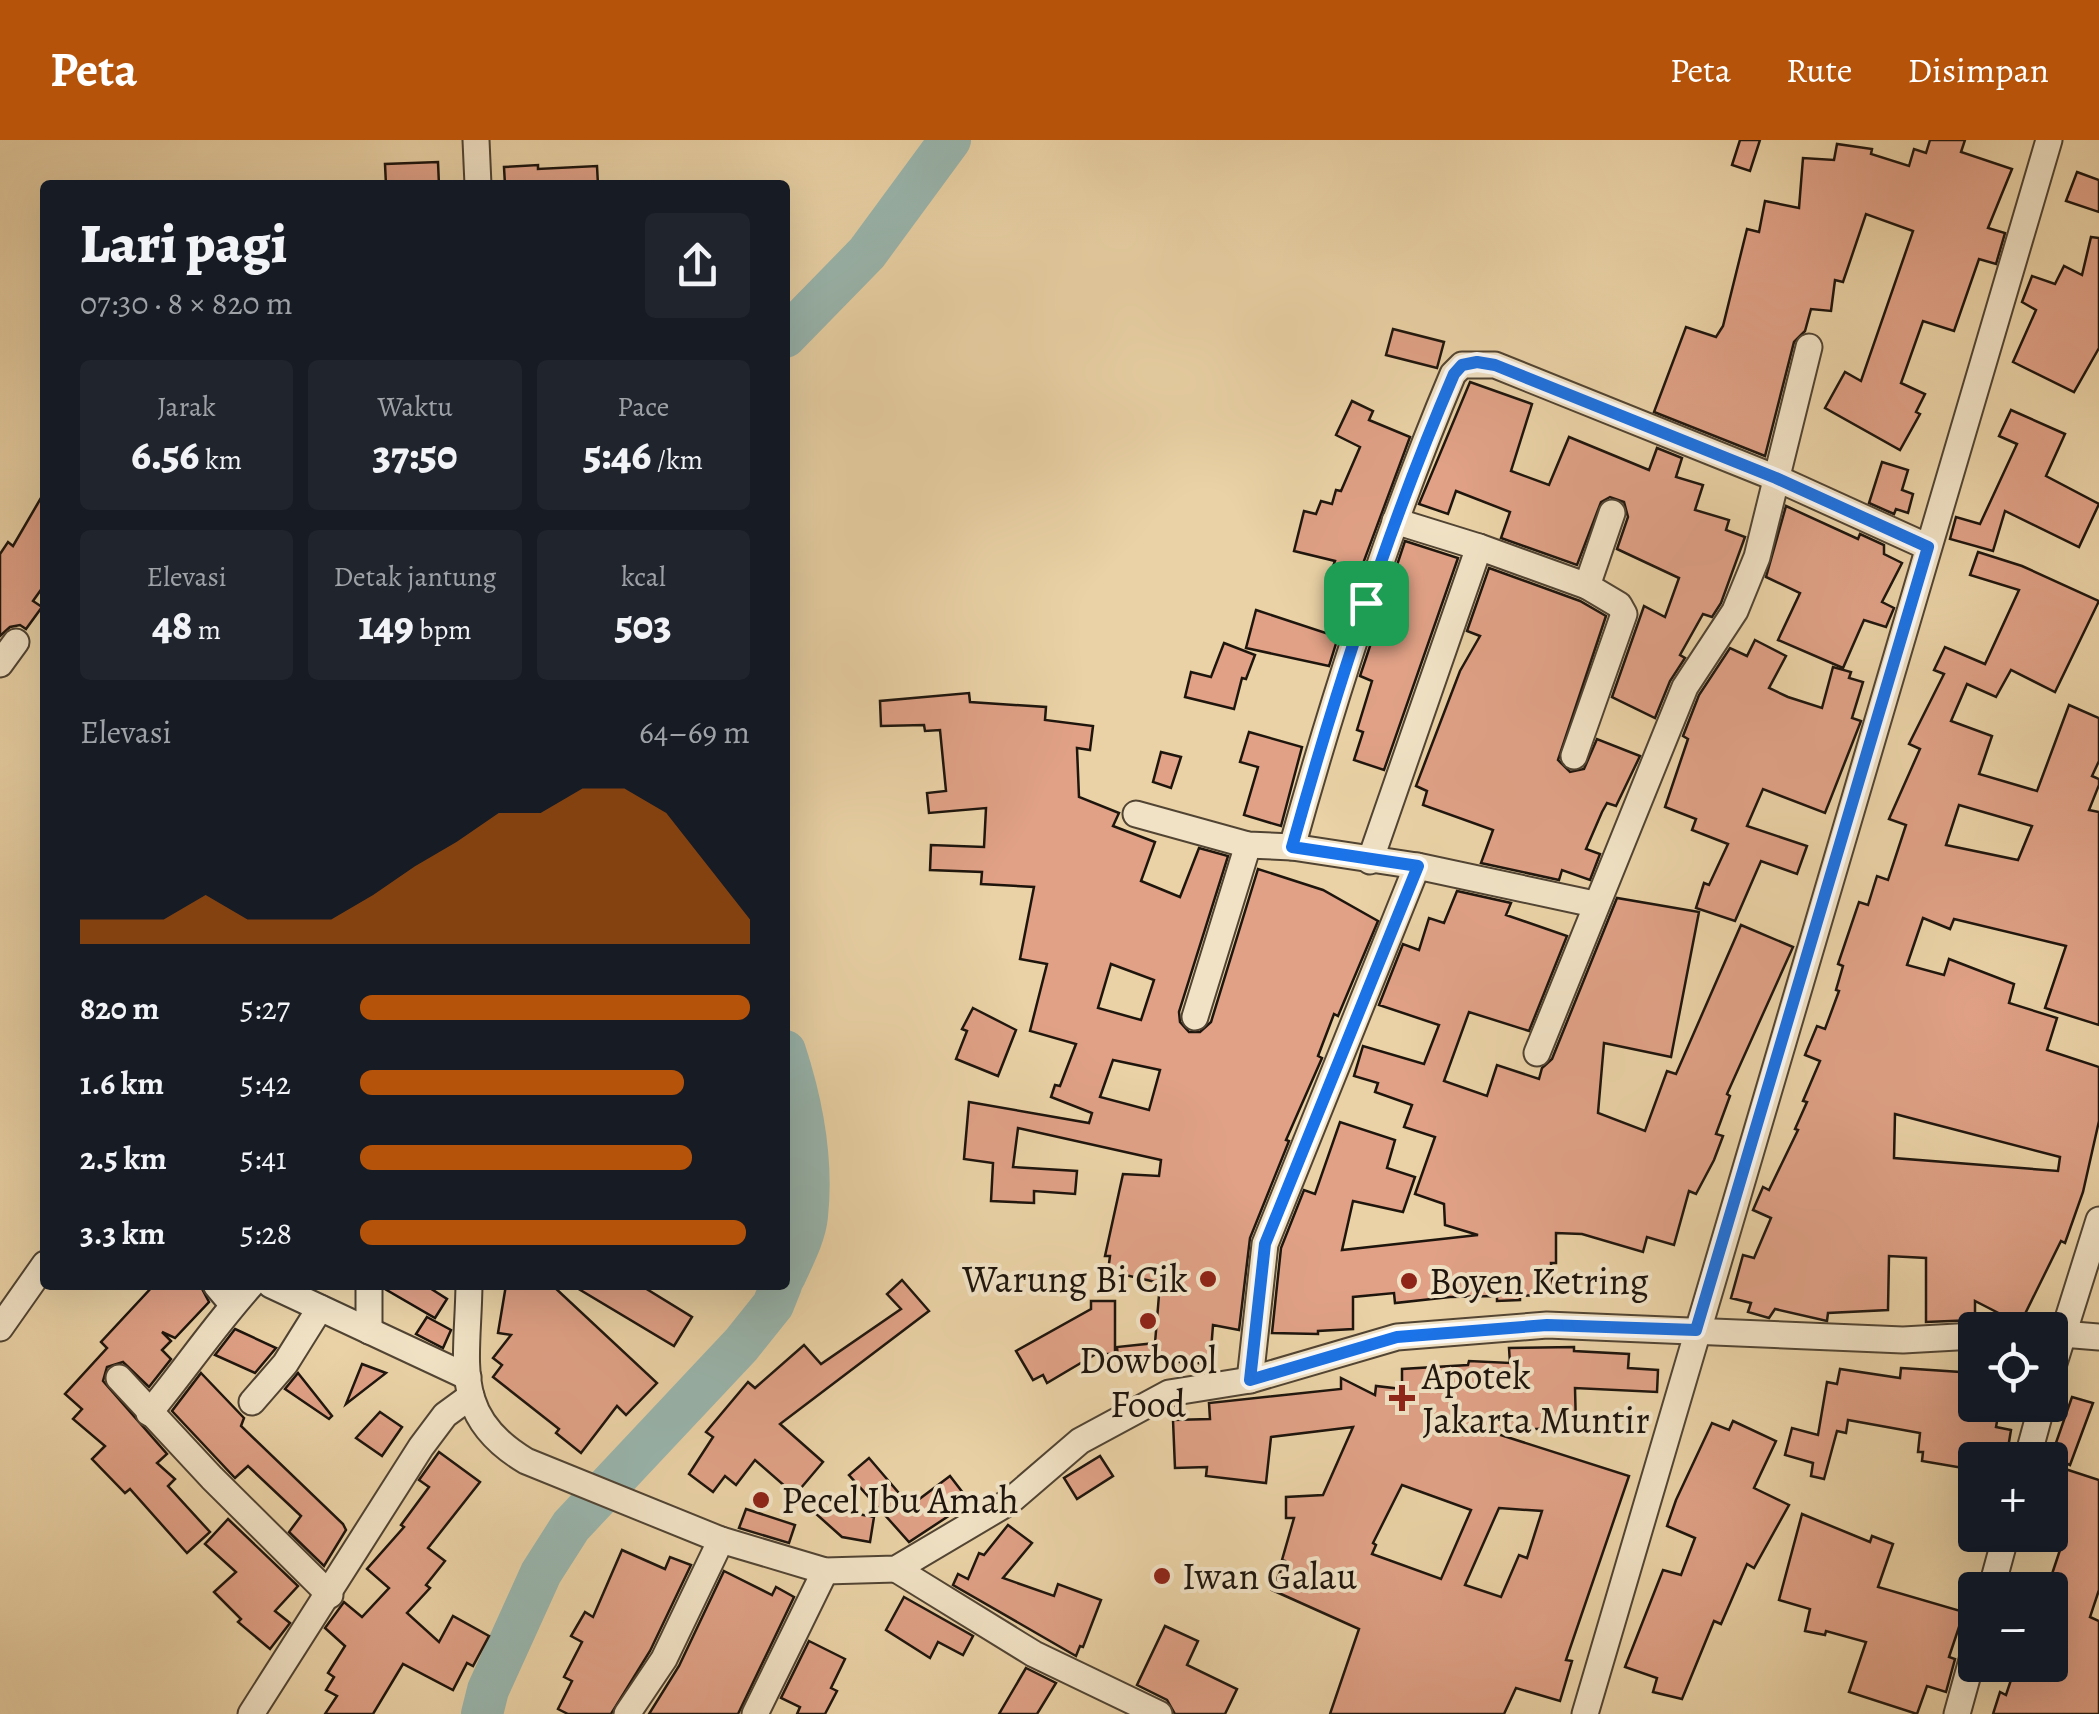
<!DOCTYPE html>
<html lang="id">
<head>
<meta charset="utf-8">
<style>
  :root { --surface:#171b24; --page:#20242c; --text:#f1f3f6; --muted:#9ea1a6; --accent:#b45309 }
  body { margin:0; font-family:Alegreya,serif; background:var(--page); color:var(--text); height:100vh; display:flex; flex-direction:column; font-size:38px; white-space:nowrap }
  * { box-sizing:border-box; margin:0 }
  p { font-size:32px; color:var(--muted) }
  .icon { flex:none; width:55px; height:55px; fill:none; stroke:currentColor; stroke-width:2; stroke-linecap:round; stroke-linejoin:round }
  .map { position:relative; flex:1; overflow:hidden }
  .sheet { position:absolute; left:40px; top:40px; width:750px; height:1110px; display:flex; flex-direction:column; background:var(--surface); border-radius:10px; box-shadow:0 10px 40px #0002 }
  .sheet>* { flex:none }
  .controls { position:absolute; left:1958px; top:1172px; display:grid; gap:20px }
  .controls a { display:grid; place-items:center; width:110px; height:110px; border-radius:10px; background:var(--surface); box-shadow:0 10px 40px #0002; font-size:50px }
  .pin { position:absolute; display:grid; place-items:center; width:85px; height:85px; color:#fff; margin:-42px; border-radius:20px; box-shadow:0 5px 15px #0006 }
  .round { display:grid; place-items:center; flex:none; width:105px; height:105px; border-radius:10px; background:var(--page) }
  .headline { display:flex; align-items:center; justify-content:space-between; height:170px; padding:0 40px }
  h1 { font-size:55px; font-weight:800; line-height:75px }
  .metrics { display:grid; grid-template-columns:repeat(3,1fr); gap:15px; height:170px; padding:10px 40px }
  .metrics div { display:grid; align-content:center; border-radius:10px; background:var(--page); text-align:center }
  .metrics b { font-size:42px; font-weight:800 }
  .metrics small { font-size:28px; font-weight:400 }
  .metrics p { font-size:28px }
  .chart { height:280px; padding:20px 40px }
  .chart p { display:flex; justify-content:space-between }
  .chart svg { width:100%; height:180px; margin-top:10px; fill:var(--accent); opacity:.7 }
  ul { padding:0 40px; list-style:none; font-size:32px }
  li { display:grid; grid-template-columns:160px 120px 1fr; align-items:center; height:75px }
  li i { height:25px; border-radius:12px; background:var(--accent) }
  header { display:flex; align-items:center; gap:60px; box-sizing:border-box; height:140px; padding:0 50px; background:var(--accent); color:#fff }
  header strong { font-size:48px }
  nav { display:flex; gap:55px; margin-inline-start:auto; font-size:35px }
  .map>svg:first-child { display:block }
</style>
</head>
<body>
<header>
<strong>Peta</strong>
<nav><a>Peta</a><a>Rute</a><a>Disimpan</a></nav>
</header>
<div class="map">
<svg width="2099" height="1574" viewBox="0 0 2099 1574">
  <rect width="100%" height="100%" fill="#ead2a6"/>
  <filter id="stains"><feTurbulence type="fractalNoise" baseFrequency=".002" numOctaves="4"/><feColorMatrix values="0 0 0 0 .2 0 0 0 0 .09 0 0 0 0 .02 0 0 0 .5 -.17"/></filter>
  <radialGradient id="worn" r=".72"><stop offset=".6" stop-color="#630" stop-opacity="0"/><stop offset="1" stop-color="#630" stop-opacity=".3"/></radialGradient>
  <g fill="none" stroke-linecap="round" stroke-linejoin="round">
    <g stroke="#99b6ae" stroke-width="42">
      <polyline points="785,197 867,113 950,0"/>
      <path d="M785,911c17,52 28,110 22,165 -2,20 -14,42 -22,60"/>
      <polyline points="482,1574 488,1550 541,1433 571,1386 741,1205 773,1165 781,1145"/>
    </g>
  </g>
  <g fill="#e0a186" stroke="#1e150d" stroke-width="2.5" fill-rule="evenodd">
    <polygon points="1740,0 1760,0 1750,31 1732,25"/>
    <polygon points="1930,0 1965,0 1961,12 2012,29 1988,88 2005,93 1996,124 1979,119 1954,191 1923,181 1901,243 1925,254 1916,272 1920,274 1900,310 1825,268 1845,232 1861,241 1913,91 1866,74 1843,142 1835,140 1831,171 1811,169 1805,191 1794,202 1765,316 1654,272 1686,187 1716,197 1723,186 1747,89 1759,92 1765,61 1799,68 1803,18 1834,20 1837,4 1872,9 1871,14 1909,26 1914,9 1926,13"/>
    <polygon points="438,22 439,45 386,45 385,24"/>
    <polygon points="538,25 538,29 597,26 598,45 505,45 504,27"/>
    <polygon points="2077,32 2099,40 2099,72 2066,61"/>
    <polygon points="2091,97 2099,98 2099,208 2074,252 2013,222 2036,170 2022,162 2032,136 2055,144 2064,126 2082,135"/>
    <polygon points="1393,189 1444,202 1437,228 1386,215"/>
    <polygon points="1470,242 1532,264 1511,331 1549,345 1569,297 1649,330 1657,308 1682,318 1676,337 1703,345 1695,370 1729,380 1726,390 1745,397 1721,463 1712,477 1703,474 1680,515 1685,518 1670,541 1655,578 1612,557 1644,466 1665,477 1679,438 1617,409 1628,377 1624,362 1610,357 1601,362 1577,425 1501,398 1510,372 1456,351 1448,374 1419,364"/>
    <polygon points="1352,261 1373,271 1369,280 1410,297 1361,429 1352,426 1345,448 1327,443 1335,421 1294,411 1304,371 1316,374 1321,361 1332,364 1336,350 1341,351 1360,307 1336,295"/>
    <polygon points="2011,270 2065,294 2046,336 2099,364 2079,407 2005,371 1993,411 1950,399 1956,377 1980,384 2017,304 1999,296"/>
    <polygon points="1882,322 1908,330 1902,350 1913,354 1908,373 1896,369 1894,374 1869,363"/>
    <polygon points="45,351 45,444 33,461 42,467 26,489 20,485 10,487 0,496 0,414 8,402 13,406"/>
    <polygon points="1786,366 1858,399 1860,394 1884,405 1884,414 1902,423 1882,462 1894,468 1886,487 1864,480 1843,528 1778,500 1800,453 1766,437"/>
    <polygon points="1405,401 1458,418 1384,630 1354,620 1363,592 1357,590 1372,541 1360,536"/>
    <path d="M1978,412l44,14 77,35 -44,91 -44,-22 -15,27 -29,-13 -16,37 41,15 -13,38 58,17 32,-86 30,13v43l-7,15 7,3v6l-10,25 10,2v213l-54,-17 21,-62 -112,-27 -4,10 -27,-11 -16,47 37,10 5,-16 65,25 -5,19 48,15 -10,32 52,17v54l-16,71 -18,51 -4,-2 -41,83 -45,-23v19l-49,2v-64l-37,-2 -1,54 -60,3 -1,8 -52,-12 -6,9 -21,-6 3,-9 -20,-5 12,-43 11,3 17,-40 -18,-8 10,-23 6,3 29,-60 -3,-1 12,-27 -4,-1 17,-40 -15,-6 12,-29 8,3 14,-38 -3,-1 7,-24 -5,-2 21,-62 9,3 9,-29 11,4 18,-55 -17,-6 31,-70 -11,-5 35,-70 -10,-4 11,-23 40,17 34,-74 -49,-15zM1959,665l73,21 -14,34 -72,-15zM1895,974l165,43 -2,14 -164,-13z"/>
    <polygon points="1489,428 1580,461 1606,476 1558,620 1570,632 1584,629 1597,599 1640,616 1616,666 1607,663 1602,672 1586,709 1600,714 1590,740 1562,730 1559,740 1481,723 1493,690 1423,665 1427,651 1416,646 1460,531 1480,496 1467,491"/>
    <polygon points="1256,470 1338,497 1329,526 1246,508"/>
    <polygon points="1755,500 1786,516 1769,548 1788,557 1822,568 1833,527 1851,532 1849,538 1863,542 1852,578 1861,581 1825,673 1763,649 1747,686 1807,706 1797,734 1761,721 1735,781 1696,768 1704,743 1709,745 1728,704 1692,690 1696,679 1665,667 1688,599 1683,596 1699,555 1730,508 1747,516"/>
    <polygon points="1224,503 1255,515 1246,539 1242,538 1234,569 1185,557 1191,532 1211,537"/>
    <path d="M969,553l1,9 76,5 -1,13 48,6 -3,24 -13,-2 2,49 40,16 -6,13 42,16 -14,39 39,16 19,-49 29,8 -49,156 1,10 9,10h11l11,-10 47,-153 65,21 55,31 -40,95 -4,-2 -16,42 4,2 -36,82 3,1 -39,97 -11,92 -26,-5 -3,39 -65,-4 1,7 -19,2 -1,-10 -8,-1 -1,-11 38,-4 5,-60 -52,-12 2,-15h-5l18,-82 36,2 2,-16 -143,-32 -5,39 64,4 -2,23 -41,-3v12l-43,-2 2,-38 -29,-4 5,-57 120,21 3,-10 -41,-16 4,-12 5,1 16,-42 -46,-13 17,-67 -27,-5 14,-72 -53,-3 1,-12 -52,-2 1,-25 53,2 2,-39 -57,5 -2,-20 19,-2 -6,-61 -15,1 -1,-6 -43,1 -1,-25zM1111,824l43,16 -13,40 -43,-12zM1113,920l47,10 -11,40 -49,-13z"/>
    <polygon points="1249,592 1302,607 1281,686 1244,675 1258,627 1240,622"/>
    <polygon points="1161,612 1181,617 1171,648 1153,642"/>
    <polygon points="1457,751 1511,763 1506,775 1567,796 1529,891 1469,872 1444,941 1487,956 1497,925 1539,939 1542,928 1552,919 1617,758 1699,772 1671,917 1604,903 1598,973 1645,991 1667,931 1676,934 1741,785 1793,807 1727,954 1730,956 1716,994 1723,996 1714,1020 1696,1054 1689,1051 1674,1105 1647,1097 1643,1112 1582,1094 1556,1093 1556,1123 1551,1123 1553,1154 1520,1156 1520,1160 1497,1161 1497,1156 1450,1157 1395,1163 1394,1153 1353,1157 1353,1189 1318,1191 1318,1194 1272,1193 1281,1108 1304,1050 1315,1054 1340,982 1395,1000 1387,1028 1415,1037 1403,1072 1353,1061 1342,1110 1478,1095 1445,1085 1444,1064 1415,1054 1435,997 1404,987 1412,965 1375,952 1378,943 1354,936 1363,906 1424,924 1439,885 1379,865 1403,804 1419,810 1429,778 1444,783"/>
    <polygon points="973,868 1016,890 998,936 956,919 967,891 962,889"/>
    <polygon points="902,1140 929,1171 780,1284 823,1322 795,1355 755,1320 736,1345 725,1336 713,1352 689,1334 713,1297 706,1292 748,1242 755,1248 804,1205 821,1224 901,1169 887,1154"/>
    <polygon points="154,1145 200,1145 209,1162 175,1198 162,1192 171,1201 162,1210 171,1219 149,1247 123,1222 107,1227 103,1241 167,1314 157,1323 175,1339 168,1346 210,1392 187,1413 130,1349 125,1353 92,1319 105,1306 73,1279 82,1269 65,1254 107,1208 101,1202"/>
    <polygon points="385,1145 425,1145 447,1159 435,1178 385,1149"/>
    <polygon points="506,1145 552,1145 657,1243 626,1275 617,1266 581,1313 556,1293 559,1289 493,1237 502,1225 493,1218 511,1195 498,1193"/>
    <polygon points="572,1145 640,1145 692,1177 674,1206"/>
    <polygon points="1091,1161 1115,1161 1115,1214 1096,1214 1047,1243 1043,1235 1033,1240 1016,1211 1091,1169"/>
    <polygon points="427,1177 451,1190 443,1208 416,1194"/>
    <polygon points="235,1189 276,1208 255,1233 215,1215"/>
    <path d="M1574,1207v4l55,3 -1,14 30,2 -1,22 -82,-4 1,40 -91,2 144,46 -63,184 6,1 -12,40 -44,-13 -12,26h-174l29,-85 -87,-39 13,-29 -3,-1 12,-42h-8v-21l37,-2 30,-68 -82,10 -5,46 -60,-7 1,-9 -32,1 -2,-48 37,-1 -1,-16 132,-14v-11l34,17 1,-9 26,3v-20l66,-4 1,-4 41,2 -1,-15zM1402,1345l69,25 -30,69 -69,-25 4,-9 -3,-2zM1499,1368l43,3 -15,47 -8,-3 -18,42 -36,-12z"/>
    <polygon points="362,1224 386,1233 346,1264"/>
    <polygon points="1901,1228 1975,1233 1975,1265 2000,1265 1996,1287 2011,1290 2006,1320 1975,1320 1975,1330 1922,1321 1923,1312 1918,1312 1920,1293 1848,1280 1846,1293 1837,1291 1824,1339 1811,1336 1813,1323 1785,1315 1792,1288 1818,1295 1827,1242 1837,1244 1840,1229 1900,1238"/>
    <polygon points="201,1233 244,1278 241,1286 343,1384 346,1390 324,1426 289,1392 301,1376 248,1326 235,1338 172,1271"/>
    <polygon points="298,1233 332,1276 329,1279 285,1249"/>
    <polygon points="2072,1257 2093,1263 2070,1325 2051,1317"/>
    <polygon points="380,1272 402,1287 382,1316 356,1298"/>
    <polygon points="1733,1281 1776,1301 1754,1348 1789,1365 1754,1428 1747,1424 1721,1484 1714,1481 1682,1559 1653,1552 1657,1538 1625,1527 1663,1430 1681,1435 1695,1398 1667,1386 1676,1360 1712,1283 1729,1290"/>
    <polygon points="439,1312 480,1342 428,1408 445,1421 426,1445 430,1448 407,1473 439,1502 453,1476 489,1496 473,1526 467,1523 453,1550 403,1524 373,1574 325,1574 337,1556 326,1550 334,1537 328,1533 345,1506 325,1488 344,1462 362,1477 389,1448 367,1429 404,1387 401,1385 429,1347 419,1340"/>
    <polygon points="1100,1316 1113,1336 1077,1359 1064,1338"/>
    <polygon points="869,1318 910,1366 950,1336 970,1362 909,1402 849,1335"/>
    <polygon points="2056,1326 2099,1340 2099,1450 2090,1477 2099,1481 2099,1574 1993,1574 2000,1552 2006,1555 2016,1525 2050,1532 2050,1440 2064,1398 2050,1394 2050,1348"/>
    <polygon points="805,1364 874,1377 870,1402 842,1397"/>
    <polygon points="746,1369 795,1385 789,1403 739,1388"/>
    <polygon points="1802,1374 1870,1402 1872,1396 1893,1404 1878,1447 1964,1472 1949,1517 1955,1519 1946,1552 1927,1546 1917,1574 1849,1552 1866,1502 1826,1491 1825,1495 1805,1491 1810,1469 1779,1460"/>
    <polygon points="228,1379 298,1446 275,1471 290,1483 270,1509 238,1482 241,1479 214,1452 236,1432 205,1404"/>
    <polygon points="1008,1385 1032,1403 1003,1438 1054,1456 1058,1444 1101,1460 1083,1507 1080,1506 1076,1516 953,1445 958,1434 968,1439 979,1413 984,1415"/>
    <polygon points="622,1410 665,1429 670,1417 691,1425 650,1511 611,1574 568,1574 558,1569 572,1541 564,1537 582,1502 571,1496 585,1472 593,1477"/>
    <polygon points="724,1431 772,1455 776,1447 794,1457 738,1574 649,1574 679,1526"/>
    <polygon points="904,1457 973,1496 963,1515 938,1502 930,1518 886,1490"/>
    <polygon points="1165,1486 1198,1501 1187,1525 1237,1549 1225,1574 1175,1574 1167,1560 1137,1545"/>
    <polygon points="809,1501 845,1519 831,1548 837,1551 825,1574 797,1574 800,1567 781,1558"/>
    <polygon points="1026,1528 1056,1543 1037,1574 999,1574"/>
  </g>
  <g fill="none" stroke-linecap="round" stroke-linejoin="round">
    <g stroke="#514433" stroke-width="29">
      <g id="street">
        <polyline points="476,0 478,45"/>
        <polyline points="1479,407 1587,446 1612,373"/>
        <polyline points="0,524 16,502"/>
        <polyline points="1574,616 1624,474 1619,465 1587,446"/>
        <polyline points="1136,674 1248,705 1292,707 1417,726 1594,764"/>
        <path d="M1292,707c45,-161 96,-319 161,-473l9,-9h33l281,113 152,69"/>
        <polyline points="1370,721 1479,407 1395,381"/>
        <polyline points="1195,877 1248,705"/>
        <polyline points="1537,913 1685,547 1735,471 1757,417 1809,207"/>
        <polyline points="216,1145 233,1165"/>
        <polyline points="271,1145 468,1237"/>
        <polyline points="369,1145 369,1191"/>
        <path d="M469,1145c-1,78 -19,131 57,176l195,79 104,31 71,-2 113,-67 71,-61 89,-48 81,-13 147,-43 150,-12 356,15 72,-4"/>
        <polyline points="0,1188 45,1124"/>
        <polyline points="2050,1193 2099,1197"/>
        <polyline points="2050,1236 2099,1080"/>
        <polyline points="119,1238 212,1338 330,1455"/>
        <polyline points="1250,1240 1265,1104 1417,726"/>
        <polyline points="252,1262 285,1224 320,1168"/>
        <path d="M149,1273c35,-42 65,-87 102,-128"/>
        <polyline points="2027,1320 2042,1265"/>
        <polyline points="896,1429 1034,1514 1159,1574"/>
        <polyline points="1991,1450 2006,1395"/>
        <polyline points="251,1574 421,1307 445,1275 471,1256"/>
        <polyline points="627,1574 664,1519 721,1400"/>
        <polyline points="755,1574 825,1431"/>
        <polyline points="1585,1574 2049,0"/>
        <polyline points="1957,1574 1975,1509"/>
      </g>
    </g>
    <use href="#street" stroke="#f1e2c5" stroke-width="25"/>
  </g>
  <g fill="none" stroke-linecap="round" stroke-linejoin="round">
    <g stroke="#fff" stroke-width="20">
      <path id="route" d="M1477,222l18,3 281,113 152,69 -232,783 -149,-5 -150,12 -147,43 15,-136 153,-378 -126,-19c45,-161 96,-320 162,-473l8,-9z"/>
    </g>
    <use href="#route" stroke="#1a73e8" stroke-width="12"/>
  </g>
  <g fill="#8f2418" stroke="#f1e2c5" stroke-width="4">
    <circle cx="1208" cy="1139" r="10"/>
    <circle cx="1409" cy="1141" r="10"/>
    <circle cx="1148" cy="1181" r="10"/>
    <path d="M1397 1243h10v10h10v10h-10v10h-10v-10h-10v-10h10z"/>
    <circle cx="761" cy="1360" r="10"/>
    <circle cx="1162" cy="1436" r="10"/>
  </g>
  <g text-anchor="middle" stroke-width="8" stroke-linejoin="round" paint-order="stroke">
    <g font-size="38" fill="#1e150d" stroke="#f1e2c5" text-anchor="start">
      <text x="1188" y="1152" text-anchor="end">Warung Bi Cik</text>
      <text x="1429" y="1154">Boyen Ketring</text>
      <text x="1148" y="1233" text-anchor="middle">Dowbool<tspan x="1148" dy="44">Food</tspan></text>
      <text x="1422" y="1249">Apotek<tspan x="1422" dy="44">Jakarta Muntir</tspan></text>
      <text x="781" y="1373">Pecel Ibu Amah</text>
      <text x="1182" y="1449">Iwan Galau</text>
    </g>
  </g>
  <rect width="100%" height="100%" filter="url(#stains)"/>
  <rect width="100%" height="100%" fill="url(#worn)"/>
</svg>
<div class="controls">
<a><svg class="icon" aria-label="locate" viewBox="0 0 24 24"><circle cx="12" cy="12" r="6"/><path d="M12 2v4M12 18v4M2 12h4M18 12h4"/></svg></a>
<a>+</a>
<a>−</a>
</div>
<div class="pin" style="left:1366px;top:463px;background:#1e9e55"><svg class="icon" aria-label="arrive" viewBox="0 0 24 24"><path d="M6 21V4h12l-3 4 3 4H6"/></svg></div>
<section class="sheet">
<div class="headline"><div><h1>Lari pagi</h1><p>07:30 · 8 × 820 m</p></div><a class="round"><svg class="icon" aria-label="share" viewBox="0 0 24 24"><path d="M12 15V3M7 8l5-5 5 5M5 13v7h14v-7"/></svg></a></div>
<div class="metrics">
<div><p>Jarak</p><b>6.56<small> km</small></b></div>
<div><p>Waktu</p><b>37:50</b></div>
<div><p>Pace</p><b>5:46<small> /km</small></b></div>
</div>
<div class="metrics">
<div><p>Elevasi</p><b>48<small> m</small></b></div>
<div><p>Detak jantung</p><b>149<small> bpm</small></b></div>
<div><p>kcal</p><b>503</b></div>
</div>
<div class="chart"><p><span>Elevasi</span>64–69 m</p>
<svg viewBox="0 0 160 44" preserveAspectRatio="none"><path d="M0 44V38L10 38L20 38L30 32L40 38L50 38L60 38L70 32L80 25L90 19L100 12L110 12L120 6L130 6L140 12L150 25L160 38V44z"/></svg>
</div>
<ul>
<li><b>820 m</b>5:27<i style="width:100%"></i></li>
<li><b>1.6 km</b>5:42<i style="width:83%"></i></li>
<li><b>2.5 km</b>5:41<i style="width:85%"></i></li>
<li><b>3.3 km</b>5:28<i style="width:99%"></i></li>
</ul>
</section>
</div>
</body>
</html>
